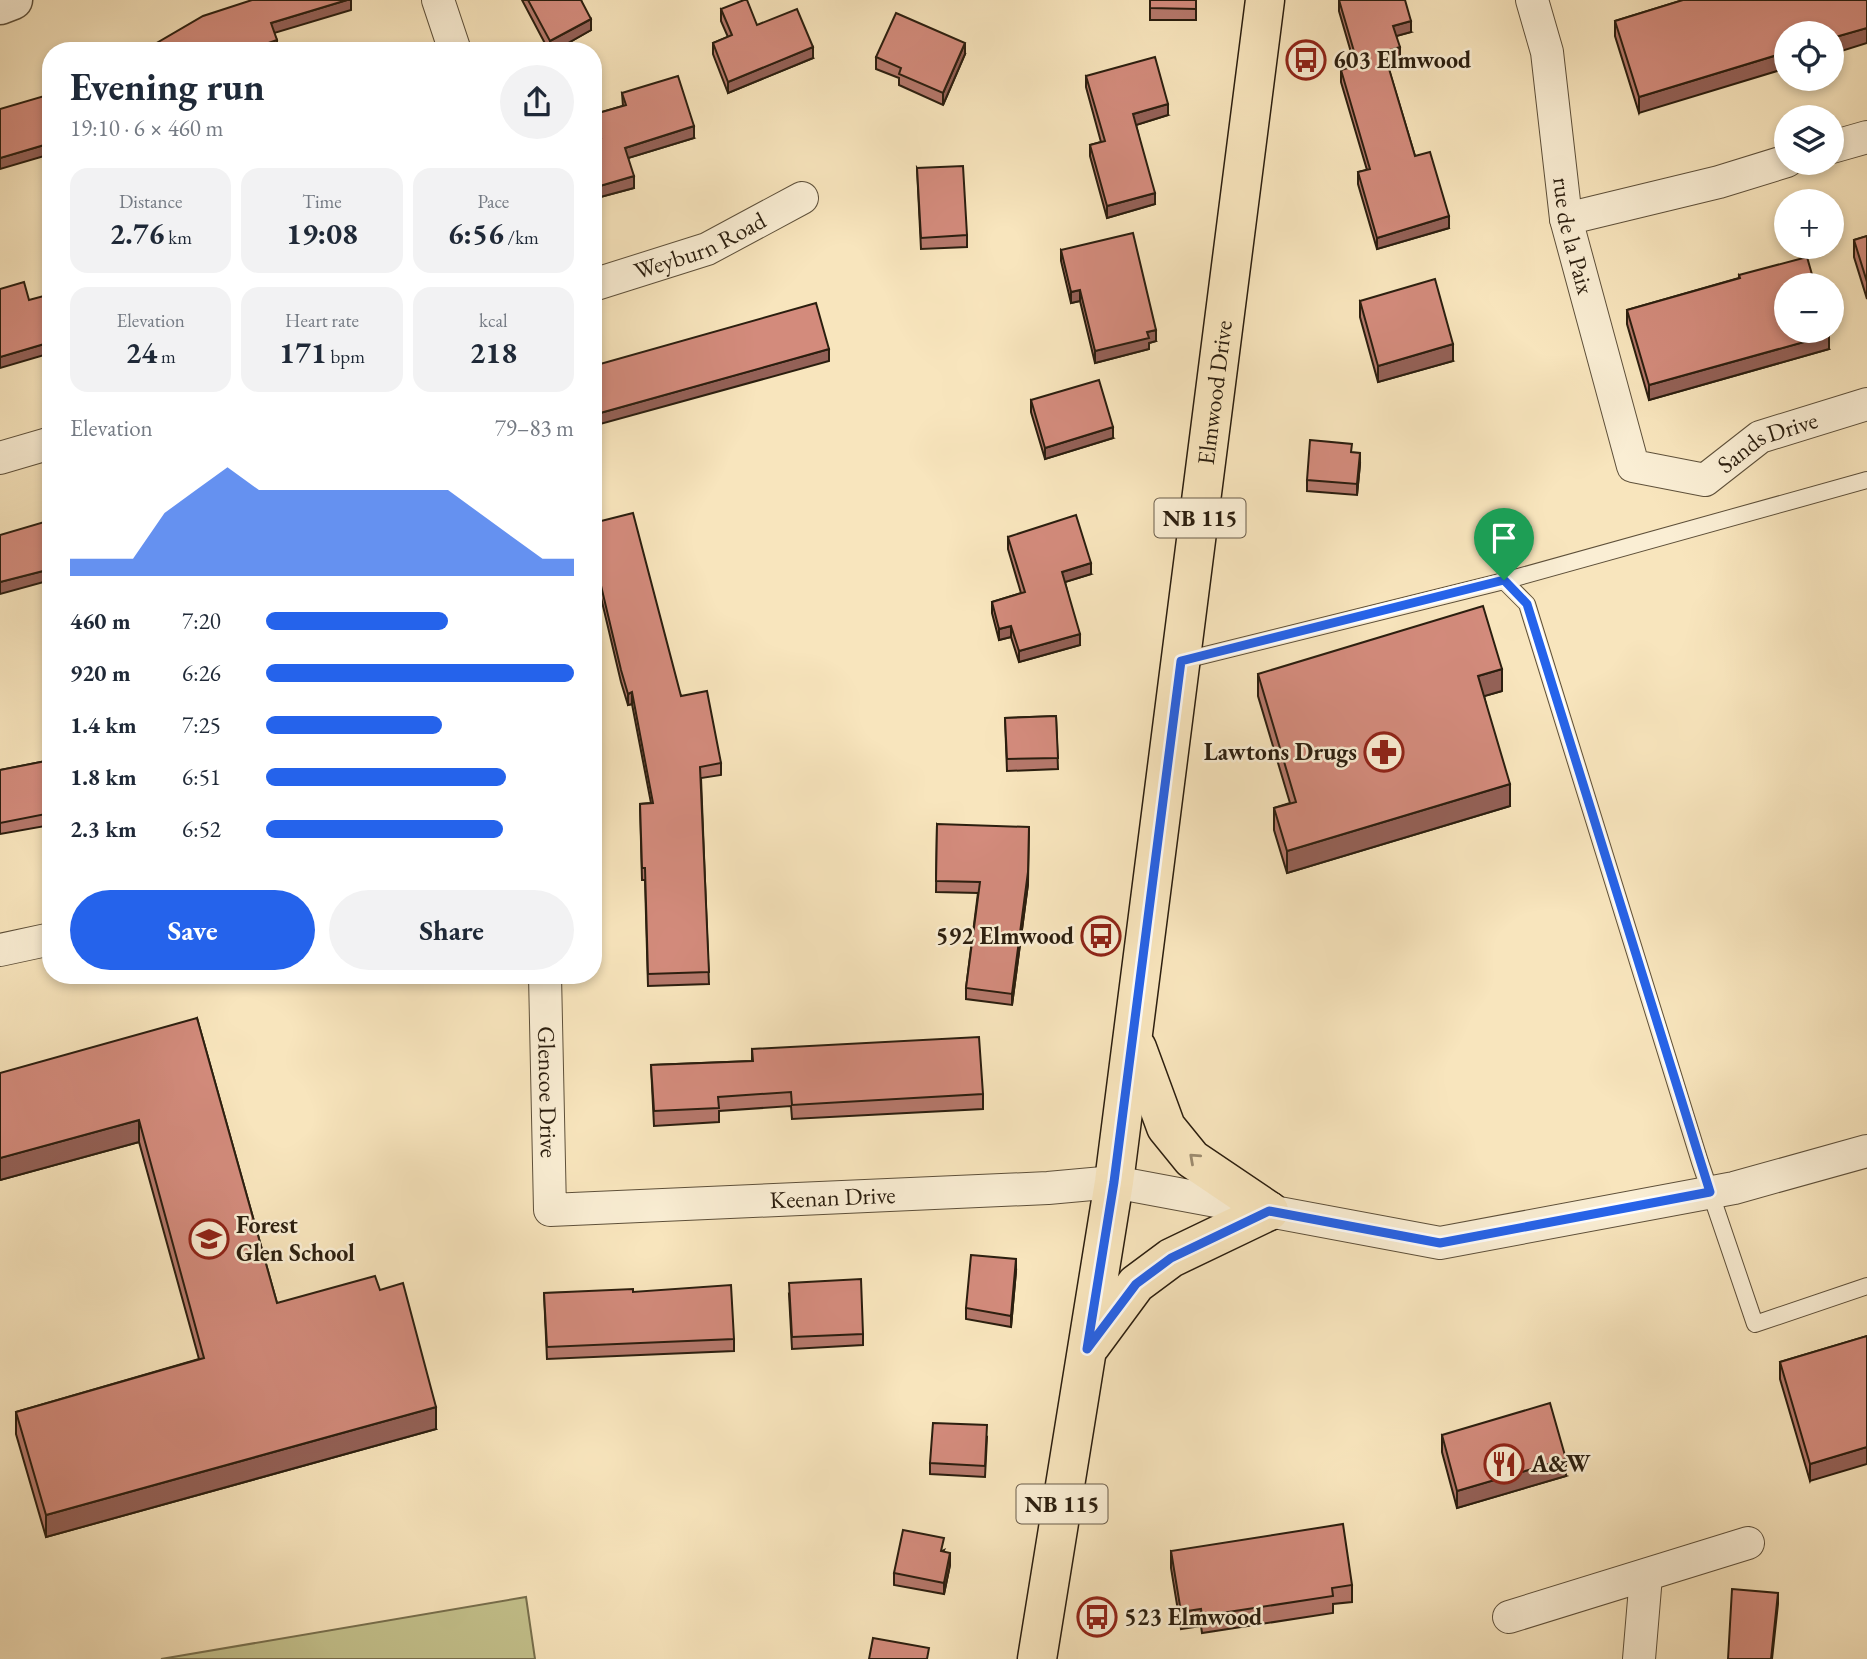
<!DOCTYPE html>
<html lang="en">
<head>
<meta charset="utf-8">
<style>
  :root { --surface:#fff; --page:#f2f2f3; --text:#1f2937; --muted:#747a83; --accent:#2563eb }
  body { margin:0; font-family:"EB Garamond",serif; background:var(--page); color:var(--text); height:100vh; display:flex; flex-direction:column; font-size:26px; white-space:nowrap }
  * { box-sizing:border-box; margin:0 }
  p { font-size:23px; color:var(--muted) }
  .icon { flex:none; width:38px; height:38px; fill:none; stroke:currentColor; stroke-width:2; stroke-linecap:round; stroke-linejoin:round }
  .map { position:relative; flex:1; overflow:hidden }
  .side { position:absolute; left:42px; top:42px; width:560px; height:942px; display:flex; flex-direction:column; background:var(--surface); border-radius:28px; box-shadow:0 4px 10px #0003 }
  .side>* { flex:none }
  .controls { position:absolute; left:1774px; top:21px; display:grid; gap:14px }
  .controls a { display:grid; place-items:center; width:70px; height:70px; border-radius:50%; background:var(--surface); box-shadow:0 4px 10px #0003; font-size:35px }
  .pin { position:absolute; display:grid; place-items:center; width:60px; height:60px; color:#fff; margin:-72px -30px; border-radius:50% 50% 50% 0; rotate:-45deg; box-shadow:0 0 7px #0007 }
  .pin .icon { rotate:45deg }
  .round { display:grid; place-items:center; flex:none; width:74px; height:74px; border-radius:37px; background:var(--page) }
  .overview { display:flex; align-items:center; justify-content:space-between; height:119px; padding:0 28px }
  h1 { font-size:38px; font-weight:700; line-height:52px }
  .stats { display:grid; grid-template-columns:repeat(3,1fr); gap:10px; height:119px; padding:7px 28px }
  .stats div { display:grid; align-content:center; border-radius:18px; background:var(--page); text-align:center }
  .stats b { font-size:30px; font-weight:700 }
  .stats small { font-size:19px; font-weight:400 }
  .stats p { font-size:19px }
  .chart { height:196px; padding:14px 28px }
  .chart p { display:flex; justify-content:space-between }
  .chart svg { width:100%; height:126px; margin-top:7px; fill:var(--accent); opacity:.7 }
  .action { display:flex; gap:14px; margin-top:auto; padding:14px 28px }
  .action a { flex:1; height:80px; border-radius:42px; background:var(--accent); color:#fff; font-size:28px; font-weight:700; line-height:80px; text-align:center }
  .action a+a { background:var(--page); color:var(--text) }
  ul { padding:0 28px; list-style:none; font-size:23px }
  li { display:grid; grid-template-columns:112px 84px 1fr; align-items:center; height:52px }
  li i { height:18px; border-radius:9px; background:var(--accent) }
  .map>svg:first-child { display:block }
</style>
</head>
<body>
<div class="map">
<svg width="1867" height="1659" viewBox="0 0 1867 1659">
  <rect width="100%" height="100%" fill="#f8e5bd"/>
  <filter id="stains"><feTurbulence type="fractalNoise" baseFrequency=".00286" numOctaves="4"/><feColorMatrix values="0 0 0 0 .2 0 0 0 0 .09 0 0 0 0 .02 0 0 0 .5 -.17"/></filter>
  <radialGradient id="worn" r=".72"><stop offset=".6" stop-color="#630" stop-opacity="0"/><stop offset="1" stop-color="#630" stop-opacity=".3"/></radialGradient>
  <polygon fill="#c4c28d" stroke="#78704e" stroke-width="2" points="526,1597 535,1659 161,1659"/>
  <g fill="none" stroke-linecap="round" stroke-linejoin="round">
    <g stroke="#5e503a" stroke-width="18">
      <g id="service">
        <polyline points="1504,581 1867,480"/>
        <polyline points="1181,661 1504,581 1527,604 1700,1162 1755,1324 1867,1286"/>
      </g>
    </g>
    <g stroke="#5e503a" stroke-width="34">
      <g id="minor">
        <polyline points="438,0 455,51"/>
        <path id="s1" d="M1532,0l15,52 19,167 67,247 72,14 55,-43 107,-33"/>
        <polyline points="1832,147 1867,137"/>
        <polyline points="1566,219 1719,182 1787,161"/>
        <path id="s2" d="M593,285l114,-36 95,-51"/>
        <polyline points="0,458 51,443"/>
        <polyline points="0,950 51,939"/>
        <path id="s3" d="M545,975l5,235 498,-22 66,-6 326,61 294,-55 133,-37"/>
        <polyline points="1509,1617 1748,1543"/>
        <polyline points="1639,1659 1646,1576"/>
      </g>
    </g>
    <g stroke="#5e503a" stroke-width="41">
      <polyline id="tertiary" points="0,5 13,0"/>
    </g>
    <g stroke="#2b1e0f" stroke-width="41">
      <g id="primary">
        <polyline points="1137,1048 1166,1127 1192,1159 1269,1211"/>
        <polyline points="1091,1345 1136,1284 1171,1258 1269,1211"/>
        <path id="s4" d="M1037,1659l77,-477 151,-1182"/>
      </g>
    </g>
    <use href="#service" stroke="#faeed4" stroke-width="16"/>
    <use href="#minor" stroke="#faeed4" stroke-width="32"/>
    <use href="#tertiary" stroke="#faeed4" stroke-width="38"/>
    <use href="#primary" stroke="#f8e5bd" stroke-width="38"/>
  </g>
  <g fill="#b5786b" stroke="#2b1e0f" stroke-width="2">
    <polygon points="522,0 581,0 591,30 554,51 549,51"/>
    <rect x="1150" y="0" width="46" height="20"/>
    <polygon points="1339,0 1411,32 1396,36 1400,59 1387,63 1415,156 1449,228 1377,249 1358,184 1358,172 1367,170 1341,82 1341,70 1355,66 1339,11"/>
    <polygon points="1683,0 1639,113 1615,36 1615,21"/>
    <polygon points="721,9 757,25 813,58 728,93 713,54 713,43 728,37 721,21"/>
    <polygon points="965,54 943,105 899,85 899,78 876,69 876,57"/>
    <polygon points="1086,76 1168,115 1136,125 1155,204 1107,218 1090,156 1090,145 1101,142 1086,87"/>
    <polygon points="622,93 694,138 628,158 634,188 593,199 593,140 598,138 595,126 595,114 623,106"/>
    <polygon points="917,168 967,235 967,247 921,249"/>
    <polygon points="1867,236 1867,299 1854,257 1854,240"/>
    <polygon points="1061,250 1156,341 1149,343 1149,349 1095,363 1080,301 1071,303 1061,261"/>
    <polygon points="1739,275 1829,349 1649,400 1627,324 1627,310 1739,278"/>
    <polygon points="1360,301 1453,361 1378,382 1360,317"/>
    <polygon points="1031,400 1113,438 1045,459 1031,412"/>
    <polygon points="1360,464 1357,495 1307,491 1307,480"/>
    <polygon points="593,523 681,696 721,763 721,775 701,778 709,984 648,986 645,880 642,880 640,804 651,803 632,704 628,705 621,682 593,564"/>
    <polygon points="1008,537 1091,574 1065,582 1080,645 1019,662 1011,637 999,640 992,613 992,602 1021,593 1008,549"/>
    <polygon points="1258,674 1502,691 1484,696 1510,806 1287,873 1274,830 1274,808 1290,803 1258,696"/>
    <polygon points="1056,716 1058,769 1007,771 1005,718"/>
    <polygon points="51,760 51,825 0,834 0,770"/>
    <polygon points="937,824 1028,884 1012,1005 966,999 966,988 978,893 936,892"/>
    <polygon points="197,1018 277,1303 436,1429 46,1537 16,1434 16,1412 199,1359 139,1142 0,1180"/>
    <polygon points="752,1049 983,1094 983,1109 792,1119 791,1106 719,1111 719,1122 654,1126 651,1065 752,1061"/>
    <polygon points="1016,1271 1011,1327 966,1319 966,1308"/>
    <polygon points="633,1292 734,1339 734,1351 547,1359 544,1293"/>
    <polygon points="789,1294 863,1334 863,1345 792,1349"/>
    <polygon points="1867,1336 1810,1481 1780,1379 1780,1362"/>
    <polygon points="1442,1435 1566,1476 1457,1508 1442,1452"/>
    <polygon points="987,1437 985,1477 930,1474 930,1463"/>
    <polygon points="944,1550 943,1552 950,1565 944,1594 894,1585 894,1573"/>
    <polygon points="1171,1551 1352,1585 1352,1602 1333,1604 1333,1613 1202,1633 1201,1626 1181,1629 1171,1568"/>
  </g>
  <g fill="#946157" stroke="#2b1e0f" stroke-width="2">
    <polygon points="347,0 351,0 351,10 271,34 271,23"/>
    <polygon points="591,19 591,30 554,51 550,51 550,41"/>
    <polygon points="1411,21 1411,32 1393,37 1393,26"/>
    <polygon points="1867,28 1867,43 1832,54 1832,38"/>
    <polygon points="277,40 277,51 246,51"/>
    <polygon points="965,43 965,54 943,105 943,93"/>
    <polygon points="813,47 813,58 728,93 728,82"/>
    <polygon points="1400,47 1400,59 1384,64 1384,52"/>
    <polygon points="1787,52 1787,68 1639,113 1639,97"/>
    <polygon points="1168,104 1168,115 1133,126 1133,114"/>
    <polygon points="694,126 694,138 625,159 625,148"/>
    <polygon points="51,143 51,154 0,169 0,158"/>
    <polygon points="634,176 634,188 593,199 593,188"/>
    <polygon points="1155,193 1155,204 1107,218 1107,206"/>
    <polygon points="1449,216 1449,228 1377,249 1377,238"/>
    <polygon points="1080,290 1080,301 1071,303 1071,292"/>
    <polygon points="1156,330 1156,341 1149,343 1149,349 1095,363 1095,351 1147,332"/>
    <polygon points="1829,335 1829,349 1649,400 1649,385"/>
    <polygon points="51,342 51,353 0,368 0,357"/>
    <polygon points="1453,344 1453,361 1378,382 1378,366"/>
    <polygon points="829,349 829,361 593,426 593,415"/>
    <polygon points="1113,427 1113,438 1045,459 1045,448"/>
    <polygon points="1360,453 1360,464 1357,495 1357,484"/>
    <polygon points="1091,563 1091,574 1062,583 1062,572"/>
    <polygon points="51,569 51,580 0,594 0,582"/>
    <polygon points="1011,626 1011,637 999,640 999,629"/>
    <polygon points="1080,634 1080,645 1019,662 1019,651"/>
    <polygon points="1502,669 1502,691 1478,698 1478,676"/>
    <polygon points="632,692 632,704 628,705 628,694"/>
    <polygon points="1510,784 1510,806 1287,873 1287,851"/>
    <polygon points="1029,827 1028,884 1012,1005 1012,994"/>
    <polygon points="139,1120 139,1142 0,1180 0,1158"/>
    <polygon points="1016,1259 1016,1271 1011,1327 1011,1316"/>
    <polygon points="436,1407 436,1429 46,1537 46,1515"/>
    <polygon points="1867,1447 1867,1464 1810,1481 1810,1464"/>
    <polygon points="1566,1459 1566,1476 1457,1508 1457,1491"/>
    <polygon points="950,1553 950,1565 944,1594 944,1583"/>
    <polygon points="1778,1593 1778,1604 1772,1659 1771,1659"/>
  </g>
  <g fill="#d38b7c" stroke="#2b1e0f" stroke-width="2">
    <polygon points="252,0 347,0 271,23 277,40 246,51 143,51 203,16"/>
    <polygon points="528,0 581,0 591,19 550,41"/>
    <polygon points="744,0 747,0 757,25 797,9 813,47 728,82 713,43 732,35 721,9"/>
    <polygon points="1150,0 1196,0 1196,9 1150,8"/>
    <polygon points="1339,0 1405,0 1411,21 1393,26 1400,47 1384,52 1415,156 1430,152 1449,216 1377,238 1358,172 1370,169 1341,70 1358,65"/>
    <polygon points="1683,0 1867,0 1867,28 1832,38 1832,33 1787,33 1787,52 1639,97 1615,21"/>
    <polygon points="896,13 965,43 943,93 899,74 901,68 876,57"/>
    <polygon points="1155,57 1168,104 1133,114 1155,193 1107,206 1090,145 1105,141 1086,76"/>
    <polygon points="678,76 694,126 625,148 634,176 593,188 593,140 601,138 595,114 626,105 622,93"/>
    <polygon points="51,94 51,143 0,158 0,109"/>
    <polygon points="963,166 967,235 921,238 917,168"/>
    <polygon points="1133,233 1156,330 1147,332 1149,338 1095,351 1080,290 1071,292 1061,250"/>
    <polygon points="1867,236 1867,282 1854,240"/>
    <polygon points="1807,257 1815,285 1787,285 1787,331 1827,331 1829,335 1649,385 1627,310 1740,278 1739,275"/>
    <polygon points="1435,279 1453,344 1378,366 1360,301"/>
    <polygon points="24,282 29,300 51,294 51,342 0,357 0,289"/>
    <polygon points="816,303 829,349 593,415 593,366"/>
    <polygon points="1099,380 1113,427 1045,448 1031,400"/>
    <polygon points="1310,440 1352,444 1351,452 1360,453 1357,484 1307,480"/>
    <polygon points="633,513 681,696 707,691 721,763 700,767 709,972 648,974 645,868 642,868 640,804 653,803 632,692 628,694 621,670 593,552 593,523"/>
    <polygon points="1076,515 1091,563 1062,572 1080,634 1019,651 1011,626 999,629 992,602 1025,592 1008,537"/>
    <polygon points="51,520 51,569 0,582 0,535"/>
    <polygon points="1483,606 1502,669 1478,676 1510,784 1287,851 1274,808 1296,802 1258,674"/>
    <polygon points="1056,716 1058,758 1007,759 1005,718"/>
    <polygon points="51,760 51,813 0,823 0,770"/>
    <polygon points="937,824 1029,827 1028,872 1012,994 966,988 980,882 936,881"/>
    <polygon points="197,1018 277,1303 375,1276 380,1290 403,1283 436,1407 46,1515 16,1412 204,1358 139,1120 0,1158 0,1073"/>
    <polygon points="979,1037 983,1094 792,1105 791,1092 718,1097 719,1108 654,1111 651,1065 753,1061 752,1049"/>
    <polygon points="971,1255 1016,1259 1011,1316 966,1308"/>
    <polygon points="861,1279 863,1334 792,1337 789,1283"/>
    <polygon points="731,1285 734,1339 547,1347 544,1293 633,1289 633,1292"/>
    <polygon points="1867,1336 1867,1447 1810,1464 1780,1362"/>
    <polygon points="1550,1403 1566,1459 1457,1491 1442,1435"/>
    <polygon points="933,1423 987,1425 985,1466 930,1463"/>
    <polygon points="1343,1524 1352,1585 1332,1588 1333,1596 1202,1616 1201,1609 1181,1612 1171,1551"/>
    <polygon points="903,1530 944,1538 941,1551 950,1553 944,1583 894,1573"/>
    <polygon points="1732,1589 1778,1593 1771,1659 1728,1659"/>
    <polygon points="873,1638 929,1648 927,1659 869,1659"/>
  </g>
  <defs><path id="oneway-chevron" d="M-2-3.5L2.5 0L-2 3.5" fill="none" stroke-width="1.6" stroke-linecap="round" stroke-linejoin="round" transform="scale(1.75)"/></defs>
  <use stroke="#9c8b6f" href="#oneway-chevron" transform="translate(1194 1158) rotate(-138)"/>
  <g fill="none" stroke-linecap="round" stroke-linejoin="round">
    <g stroke="#fff" stroke-width="14">
      <polygon id="route" points="1504,580 1527,604 1710,1192 1440,1243 1269,1211 1171,1258 1136,1284 1087,1349 1114,1182 1181,661"/>
    </g>
    <use href="#route" stroke="#2563eb" stroke-width="9"/>
  </g>
  <defs>
    <g id="bus-ring" transform="scale(2.0125)"><circle r="9.5" fill="#faeed4" stroke="#8f2418" stroke-width="1.5"/><path d="M-5-6H5V4H4V6H2V4H-2V6H-4V4H-5ZM-3.5-4V0h7V-4ZM-3.5 1.2v1.5H-2V1.2ZM2 1.2v1.5H3.5V1.2Z" fill="#8f2418"/></g>
    <g id="pharmacy-ring" transform="scale(2.0125)"><circle r="9.5" fill="#faeed4" stroke="#8f2418" stroke-width="1.5"/><path d="M-2-6h4v4h4v4h-4v4h-4v-4h-4v-4h4Z" fill="#8f2418"/></g>
    <g id="school-ring" transform="scale(2.0125)"><circle r="9.5" fill="#faeed4" stroke="#8f2418" stroke-width="1.5"/><path d="M0-5L7-2L0 1L-7-2ZM-4 1L0 2.5L4 1V4Q0 6-4 4Z" fill="#8f2418"/></g>
    <g id="restaurant-ring" transform="scale(2.0125)"><circle r="9.5" fill="#faeed4" stroke="#8f2418" stroke-width="1.5"/><path d="M-5-6h1v4h1v-4h1v4h1v-4h1v5L-1.5 .5V6h-2V.5L-5-1ZM5-6V6H3V1.5H1.5Q1.5-4 5-6Z" fill="#8f2418"/></g>
  </defs>
  <g fill-rule="evenodd">
    <use href="#bus-ring" x="1306" y="60"/>
    <use href="#pharmacy-ring" x="1384" y="752"/>
    <use href="#bus-ring" x="1101" y="936"/>
    <use href="#school-ring" x="209" y="1239"/>
    <use href="#restaurant-ring" x="1504" y="1464"/>
    <use href="#bus-ring" x="1097" y="1617"/>
  </g>
  <g text-anchor="middle" stroke-width="5" stroke-linejoin="round" paint-order="stroke">
    <g fill="#faeed4" stroke="#695c4a" stroke-width="2">
      <rect x="1154.5" y="498.5" width="91" height="39" rx="5"/>
      <rect x="1016.5" y="1484.5" width="91" height="39" rx="5"/>
    </g>
    <g font-size="23" font-weight="bold" fill="#2b1e0f">
      <text x="1200" y="526">NB 115</text>
      <text x="1062" y="1512">NB 115</text>
    </g>
    <g font-size="24" font-weight="bold" fill="#2b1e0f" stroke="#faeed4" text-anchor="start">
      <text x="1333" y="68">603 Elmwood</text>
      <text x="1357" y="760" text-anchor="end">Lawtons Drugs</text>
      <text x="1074" y="944" text-anchor="end">592 Elmwood</text>
      <text x="236" y="1233">Forest<tspan x="236" dy="28">Glen School</tspan></text>
      <text x="1531" y="1472">A&amp;W</text>
      <text x="1124" y="1625">523 Elmwood</text>
    </g>
    <g font-size="24" fill="#2b1e0f" stroke="#faeed4">
      <text dy="8" stroke="none"><textPath href="#s1" startOffset="240">rue de la Paix</textPath></text>
      <text dy="8" stroke="none"><textPath href="#s2" startOffset="114">Weyburn Road</textPath></text>
      <text dy="8" stroke="none"><textPath href="#s4" startOffset="1279">Elmwood Drive</textPath></text>
      <text dy="8" stroke="none"><textPath href="#s1" startOffset="626">Sands Drive</textPath></text>
      <text dy="8" stroke="none"><textPath href="#s3" startOffset="117">Glencoe Drive</textPath></text>
      <text dy="8" stroke="none"><textPath href="#s3" startOffset="518">Keenan Drive</textPath></text>
    </g>
  </g>
  <rect width="100%" height="100%" filter="url(#stains)"/>
  <rect width="100%" height="100%" fill="url(#worn)"/>
</svg>
<div class="controls">
<a><svg class="icon" aria-label="locate" viewBox="0 0 24 24"><circle cx="12" cy="12" r="6"/><path d="M12 2v4M12 18v4M2 12h4M18 12h4"/></svg></a>
<a><svg class="icon" aria-label="layers" viewBox="0 0 24 24"><path d="M12 4l9 5-9 5-9-5zM3 14l9 5 9-5"/></svg></a>
<a>+</a>
<a>−</a>
</div>
<div class="pin" style="left:1504px;top:580px;background:#1e9e55"><svg class="icon" aria-label="arrive" viewBox="0 0 24 24"><path d="M6 21V4h12l-3 4 3 4H6"/></svg></div>
<section class="side">
<div class="overview"><div><h1>Evening run</h1><p>19:10 · 6 × 460 m</p></div><a class="round"><svg class="icon" aria-label="share" viewBox="0 0 24 24"><path d="M12 15V3M7 8l5-5 5 5M5 13v7h14v-7"/></svg></a></div>
<div class="stats">
<div><p>Distance</p><b>2.76<small> km</small></b></div>
<div><p>Time</p><b>19:08</b></div>
<div><p>Pace</p><b>6:56<small> /km</small></b></div>
</div>
<div class="stats">
<div><p>Elevation</p><b>24<small> m</small></b></div>
<div><p>Heart rate</p><b>171<small> bpm</small></b></div>
<div><p>kcal</p><b>218</b></div>
</div>
<div class="chart"><p><span>Elevation</span>79–83 m</p>
<svg viewBox="0 0 160 44" preserveAspectRatio="none"><path d="M0 44V38L10 38L20 38L30 22L40 14L50 6L60 14L70 14L80 14L90 14L100 14L110 14L120 14L130 22L140 30L150 38L160 38V44z"/></svg>
</div>
<ul>
<li><b>460 m</b>7:20<i style="width:59%"></i></li>
<li><b>920 m</b>6:26<i style="width:100%"></i></li>
<li><b>1.4 km</b>7:25<i style="width:57%"></i></li>
<li><b>1.8 km</b>6:51<i style="width:78%"></i></li>
<li><b>2.3 km</b>6:52<i style="width:77%"></i></li>
</ul>
<div class="action"><a>Save</a><a>Share</a></div>
</section>
</div>
</body>
</html>
